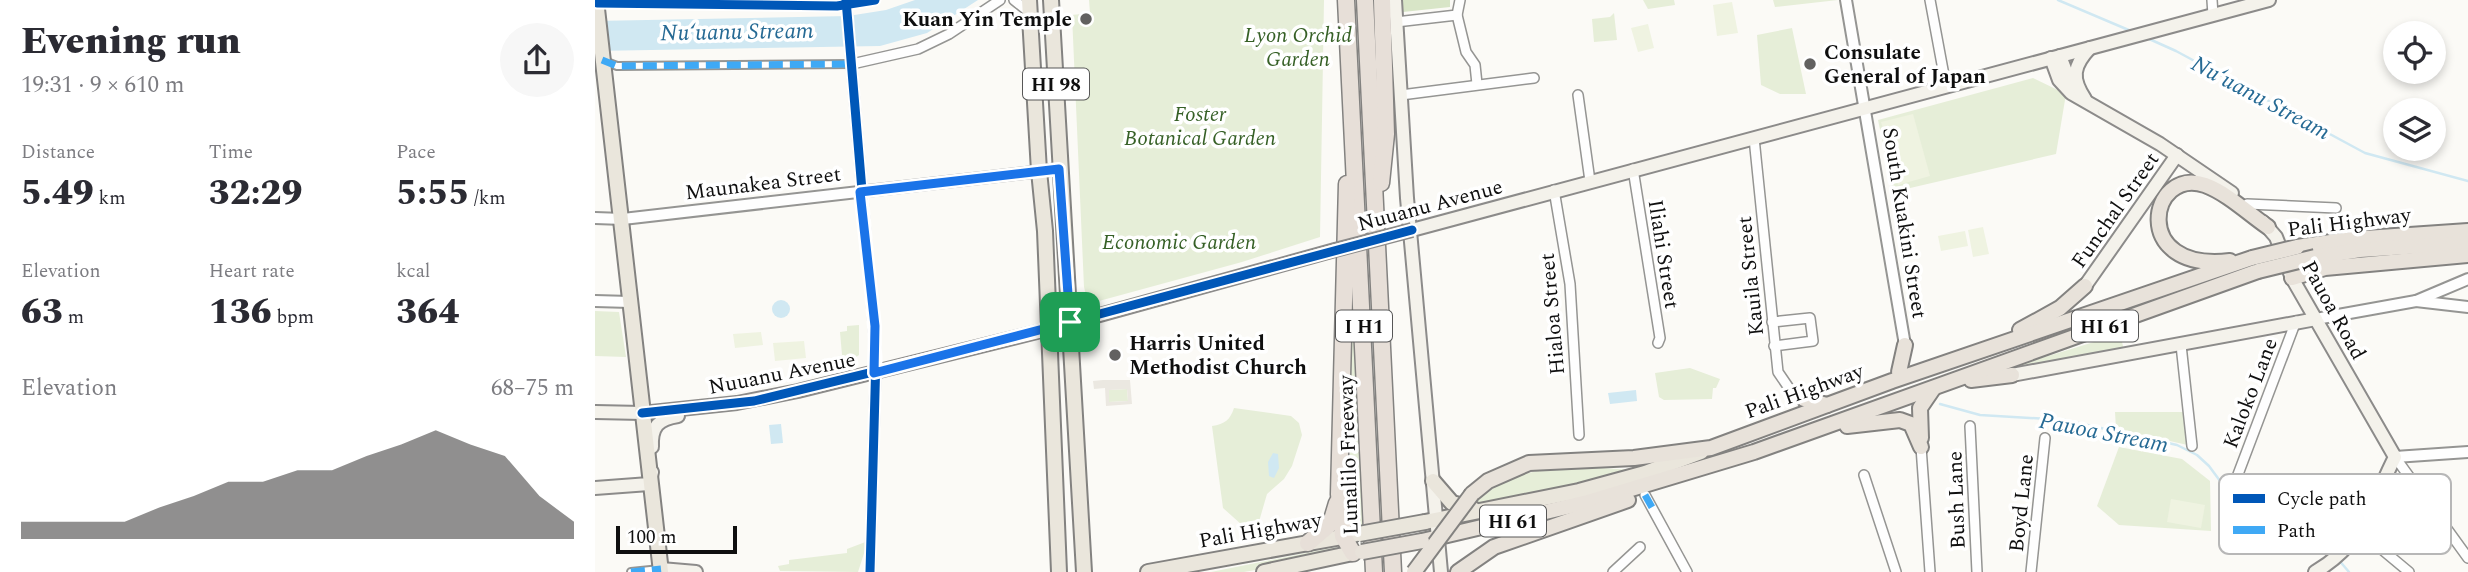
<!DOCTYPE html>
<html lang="en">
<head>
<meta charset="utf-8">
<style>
  :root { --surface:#fff; --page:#f7f7f7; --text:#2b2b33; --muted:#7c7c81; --accent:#626160 }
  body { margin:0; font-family:Spectral,serif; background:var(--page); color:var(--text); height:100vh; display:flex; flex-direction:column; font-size:26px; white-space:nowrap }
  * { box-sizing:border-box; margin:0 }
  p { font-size:23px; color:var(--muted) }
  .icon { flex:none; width:38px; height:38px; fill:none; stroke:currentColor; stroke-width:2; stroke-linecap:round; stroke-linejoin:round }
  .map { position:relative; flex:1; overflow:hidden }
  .details { display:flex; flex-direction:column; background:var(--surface); width:595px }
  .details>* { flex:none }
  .buttons { position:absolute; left:1788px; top:21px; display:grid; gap:14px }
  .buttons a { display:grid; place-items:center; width:63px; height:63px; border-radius:50%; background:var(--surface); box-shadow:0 4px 10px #0003; font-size:35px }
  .scale { position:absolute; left:21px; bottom:18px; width:121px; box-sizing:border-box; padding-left:7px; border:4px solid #0f0f0f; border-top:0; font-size:19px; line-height:24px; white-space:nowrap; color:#0f0f0f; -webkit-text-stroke:5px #fff; paint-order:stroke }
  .pin { position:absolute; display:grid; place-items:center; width:60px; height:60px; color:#fff; margin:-30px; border-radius:14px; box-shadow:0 4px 10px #0006 }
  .round { display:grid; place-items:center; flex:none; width:74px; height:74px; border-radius:37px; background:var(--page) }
  .headline { display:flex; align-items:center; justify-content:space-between; height:119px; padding:0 21px }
  h1 { font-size:38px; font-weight:800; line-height:52px }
  .figures { display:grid; grid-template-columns:repeat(3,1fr); gap:10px; height:119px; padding:7px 21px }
  .figures div { display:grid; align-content:center }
  .figures b { font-size:35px; font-weight:800 }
  .figures small { font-size:19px; font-weight:400 }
  .figures p { font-size:19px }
  .chart { height:196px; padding:14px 21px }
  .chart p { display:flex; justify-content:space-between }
  .chart svg { width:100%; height:126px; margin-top:7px; fill:var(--accent); opacity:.7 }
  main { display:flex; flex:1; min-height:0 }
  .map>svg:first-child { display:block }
</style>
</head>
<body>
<main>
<section class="details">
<div class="headline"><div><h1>Evening run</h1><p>19:31 · 9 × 610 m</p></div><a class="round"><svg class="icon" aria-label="share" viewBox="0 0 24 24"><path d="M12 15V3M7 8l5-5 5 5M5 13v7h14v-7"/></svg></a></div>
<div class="figures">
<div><p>Distance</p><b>5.49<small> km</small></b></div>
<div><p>Time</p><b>32:29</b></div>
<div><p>Pace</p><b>5:55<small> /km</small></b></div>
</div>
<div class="figures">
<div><p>Elevation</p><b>63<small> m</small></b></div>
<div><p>Heart rate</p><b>136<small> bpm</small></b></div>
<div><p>kcal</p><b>364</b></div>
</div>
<div class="chart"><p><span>Elevation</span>68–75 m</p>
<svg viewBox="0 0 160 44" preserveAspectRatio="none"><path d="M0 44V38L10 38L20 38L30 38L40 33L50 29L60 24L70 24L80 20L90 20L100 15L110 11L120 6L130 11L140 15L150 29L160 38V44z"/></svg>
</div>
</section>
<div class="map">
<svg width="1873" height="572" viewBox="0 0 1873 572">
  <rect width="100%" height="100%" fill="#fbfaf6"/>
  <g fill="#e6eed8">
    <polygon points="494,0 729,0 725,237 647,262 493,304 489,287 477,15 495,13"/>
    <polygon points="1048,0 1079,0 1080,5 1053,9"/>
    <polygon points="1178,0 1243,0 1180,7"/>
    <polygon points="1019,13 1022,40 999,42 997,19 1015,17"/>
    <polygon points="1197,28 1211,94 1185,94 1166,85 1162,35"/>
    <polygon points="1438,78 1471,94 1461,154 1298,192 1283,120"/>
    <polygon points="757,289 769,531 754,531"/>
    <polygon points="0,311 24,312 31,357 0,356"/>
    <polygon points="264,325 264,355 256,361 229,367 228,360 247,355 245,332 252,331 252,326"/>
    <polygon points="1525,334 1529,350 1417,367"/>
    <polygon points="1095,368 1125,379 1121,388 1118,388 1117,399 1069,400 1064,397 1060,373"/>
    <polygon points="532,389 533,401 514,402 513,390"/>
    <path d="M639,408l57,8 8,7 3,12 -10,31 -8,13 -17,15 -9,31h-16l-19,-17 -11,-82c13,-2 18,-6 22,-18z"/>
    <polygon points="1520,412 1594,412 1597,446 1521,429"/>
    <polygon points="1524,447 1587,459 1615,481 1616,531 1524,525 1502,506"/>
    <polygon points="1006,468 1038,470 1020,478 875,507 911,478 942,471"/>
    <polygon points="273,541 263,572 185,571 183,566 194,564 194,560 252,553 252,549"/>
    <polygon points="741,547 748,554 649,572 616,572"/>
  </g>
  <polygon fill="#d8e5c7" points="807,0 855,0 855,7 808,12"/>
  <g fill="#eff3e1">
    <polygon points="1137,2 1143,33 1122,36 1118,5"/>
    <polygon points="1053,24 1059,48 1043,52 1036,28"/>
    <polygon points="1318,114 1335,176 1303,185 1286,122"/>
    <polygon points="1388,227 1394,254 1378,257 1373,230"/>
    <polygon points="1370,231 1373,246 1346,251 1343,236"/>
    <polygon points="166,332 168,345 140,348 138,334"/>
    <polygon points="209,341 211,358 180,361 178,343"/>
    <polygon points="1576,499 1610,505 1606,528 1572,522"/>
  </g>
  <path fill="#ebe8e1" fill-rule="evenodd" d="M508,380h27l2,24 -26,2 -1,-18 -11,1 -1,-8zM532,389l1,12 -19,1v-12z"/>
  <g fill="#d0e8f2">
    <polygon points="320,0 383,0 332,33 285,46 0,51 0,21 253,16 291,10"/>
    <circle cx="186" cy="309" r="9"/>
    <polygon points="1041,390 1042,401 1015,404 1013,393"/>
    <polygon points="186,424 188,443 176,444 174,425"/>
    <polygon points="678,453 683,454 684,468 679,478 674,476 673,462"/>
  </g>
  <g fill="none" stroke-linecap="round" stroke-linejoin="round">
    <g stroke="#d0e8f2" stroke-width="2.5">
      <polyline points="1463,0 1536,31"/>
      <polyline points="1552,38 1581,51 1770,153 1873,181"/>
      <polyline points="1345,404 1385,415 1470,420 1582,445 1602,455 1614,466 1645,508 1688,532 1733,549 1738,554"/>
      <polyline points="1743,559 1754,572"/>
    </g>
    <g stroke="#959593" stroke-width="10">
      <g id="pedestrian">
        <polyline points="2,3 242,6 280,0"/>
        <polyline points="9,61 22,66 257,64"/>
        <polyline points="36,572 65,569"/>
      </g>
    </g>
    <g stroke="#959593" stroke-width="12">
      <g id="minor">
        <polyline points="251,0 281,357 275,572"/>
        <polyline points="419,0 434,12"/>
        <polyline points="1335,0 1351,86"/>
        <polyline points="1617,0 1618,15"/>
        <polyline points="862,15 871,52 880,65 882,84"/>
        <polyline points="801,22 862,15 865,0"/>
        <polyline points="257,64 323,49 354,34 405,0"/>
        <polyline points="806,95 939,78"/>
        <polyline points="983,95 995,181"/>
        <polyline points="1159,138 1183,372 1198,394 1209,399"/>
        <polyline points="1038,169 1065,338 1063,343"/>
        <polyline points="959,190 975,284 984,435"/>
        <polyline points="1652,204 1741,208"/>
        <polyline points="1177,322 1215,318 1218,341 1179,346"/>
        <polyline points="1586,345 1597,446"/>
        <polyline points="1375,426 1382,572"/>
        <polyline points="1326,447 1335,572"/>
        <polyline points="1800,457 1873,558"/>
        <polyline points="1269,475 1301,572"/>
        <polyline points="1642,477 1701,321"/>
        <polyline points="1710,485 1776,509"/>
        <polyline points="1050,495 1092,572"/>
        <polyline points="1766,532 1814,572"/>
        <polyline points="1018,572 1045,547"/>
        <polyline points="1436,572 1450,438"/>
      </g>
    </g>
    <g stroke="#959593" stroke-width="14">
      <g id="tertiary">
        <polyline points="1251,0 1310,345"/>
        <polyline points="0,218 28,219 464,169"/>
        <polyline points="0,301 35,302"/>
        <polyline points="1821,301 1873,307"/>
        <polyline points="1721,319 1821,301 1873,279"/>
        <polyline points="1800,457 1873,452"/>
      </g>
    </g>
    <g stroke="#8c8b8a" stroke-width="16">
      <g id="secondary">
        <polyline points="800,0 812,198 846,572"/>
        <polyline points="1465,56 1477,87"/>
        <polyline points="1456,58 1464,80 1476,93 1565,144 1637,193"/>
        <path d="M1490,99c-14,-21 -12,-33 5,-51"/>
        <path d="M1668,222l13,15 16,41 103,179c-24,47 -30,86 -80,115"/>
        <polyline points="817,230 1674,0"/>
        <polyline points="1490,286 1582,155"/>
        <polyline points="1417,375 1721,319"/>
        <polyline points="0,412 47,413 142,403 203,391 454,329 740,250"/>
        <path d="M57,447c-1,-20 6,-28 26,-31"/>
        <polyline points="0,488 54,484 57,472"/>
        <polyline points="66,569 101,572"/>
      </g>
    </g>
    <g stroke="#838280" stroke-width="18">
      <g id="primary">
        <polyline points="1,0 66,572"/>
        <polyline points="434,0 444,171 450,231 464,572"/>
        <polyline points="456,0 489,572"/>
        <polyline points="838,481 857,503 878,509"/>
        <polyline points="830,522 984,491 1050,473 1106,452"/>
        <polyline points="553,572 758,535"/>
        <polyline points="669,572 758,553"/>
      </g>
    </g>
    <g stroke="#838280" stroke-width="18">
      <g id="trunk">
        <polyline points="1702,247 1756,239 1873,231"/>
        <polyline points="1720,257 1765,250 1873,243"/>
        <path d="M1635,261c-101,12 -81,-95 -25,-76 22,8 44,29 63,42"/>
        <polyline points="1697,278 1730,268 1873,255"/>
        <polyline points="1425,330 1465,308 1490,286"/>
        <polyline points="1304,372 1310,345"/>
        <polyline points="1376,380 1417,375"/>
        <polyline points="1209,399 1232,405"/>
        <polyline points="1252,426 1305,420 1316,424 1326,447"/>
        <polyline points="1326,438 1325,408 1338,389"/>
        <polyline points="877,494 893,481 934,463 1039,458 1116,448 1297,381 1657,258"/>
        <polyline points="827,541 993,502 1159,452 1663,271"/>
        <polyline points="863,572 899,547 1033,500"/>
      </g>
    </g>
    <g stroke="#838280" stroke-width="19">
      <g id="motorway">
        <polyline points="751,0 779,572"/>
        <polyline points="770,0 798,572"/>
        <polyline points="786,183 791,134 787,0"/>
        <polyline points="752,184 744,494 748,536 758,553"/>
        <polyline points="713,543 736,523 742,503"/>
      </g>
    </g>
    <use href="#pedestrian" stroke="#fefefe" stroke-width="6"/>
    <use href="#minor" stroke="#fefefe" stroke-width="9"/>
    <use href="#tertiary" stroke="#fefefe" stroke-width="10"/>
    <use href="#secondary" stroke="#f4f2eb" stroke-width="12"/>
    <use href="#primary" stroke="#eae6dc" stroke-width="14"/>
    <use href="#trunk" stroke="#e8e2da" stroke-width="14"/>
    <use href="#motorway" stroke="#e7dfd8" stroke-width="16"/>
    <g stroke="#8c8b8a" stroke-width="16" stroke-linecap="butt">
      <polyline id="secondary-bridge" points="740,250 817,230"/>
    </g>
    <g stroke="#838280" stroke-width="18" stroke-linecap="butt">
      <polyline id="primary-bridge" points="764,534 830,522"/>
    </g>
    <g stroke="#838280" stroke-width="18" stroke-linecap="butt">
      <g id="trunk-bridge">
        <polyline points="1657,258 1702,247"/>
        <polyline points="1663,271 1720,257"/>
        <polyline points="767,552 827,541"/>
        <polyline points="819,572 877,494"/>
      </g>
    </g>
    <use href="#secondary-bridge" stroke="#f4f2eb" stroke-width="12"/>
    <use href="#primary-bridge" stroke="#eae6dc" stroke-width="14"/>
    <use href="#trunk-bridge" stroke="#e8e2da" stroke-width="14"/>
    <g stroke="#3fa9f5" stroke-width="7" stroke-dasharray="14 7" stroke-linecap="butt">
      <polyline points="7,60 22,66 257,64"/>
      <polyline points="1050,495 1058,509"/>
      <polyline points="36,572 66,569"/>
    </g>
    <g stroke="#fff" stroke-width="13">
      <g id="cycleway">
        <polyline points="251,0 281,357 275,572"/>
        <polyline points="2,3 242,6 280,0"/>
        <polyline points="475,322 817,230"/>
        <polyline points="47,413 159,401 454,329"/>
      </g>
    </g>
    <use href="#cycleway" stroke="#0057b8" stroke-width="9"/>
  </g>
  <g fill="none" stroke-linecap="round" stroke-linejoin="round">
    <g stroke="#fff" stroke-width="14">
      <polygon id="route" points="464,169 475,322 279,373 280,326 265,192"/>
    </g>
    <use href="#route" stroke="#1a73e8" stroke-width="9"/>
  </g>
  <g fill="#626160" stroke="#fff" stroke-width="2.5">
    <circle cx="491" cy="19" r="7"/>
    <circle cx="1215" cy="64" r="7"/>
    <circle cx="520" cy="355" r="7"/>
  </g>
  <g text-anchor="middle" stroke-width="7" stroke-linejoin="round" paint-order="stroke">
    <g fill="#fff" stroke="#575757" stroke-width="2">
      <rect x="428" y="68.5" width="66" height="31" rx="5"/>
      <rect x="741" y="310.5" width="56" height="31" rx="5"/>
      <rect x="1477" y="310.5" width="66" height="31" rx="5"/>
      <rect x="885" y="505.5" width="66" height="31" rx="5"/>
    </g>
    <g font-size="19" font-weight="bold" fill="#0f0f0f">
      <text x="461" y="91">HI 98</text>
      <text x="769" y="333">I H1</text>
      <text x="1510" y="333">HI 61</text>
      <text x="918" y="528">HI 61</text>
    </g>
    <g font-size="21" font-weight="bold" fill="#0f0f0f" stroke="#fff" text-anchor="start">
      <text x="477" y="26" text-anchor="end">Kuan Yin Temple</text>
      <text x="1229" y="59">Consulate<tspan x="1229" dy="24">General of Japan</tspan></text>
      <text x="534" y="350">Harris United<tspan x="534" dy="24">Methodist Church</tspan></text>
    </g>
    <g font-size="21" font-style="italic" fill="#366026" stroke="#fff">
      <text x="703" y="42">Lyon Orchid<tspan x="703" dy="24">Garden</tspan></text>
      <text x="605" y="121">Foster<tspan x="605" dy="24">Botanical Garden</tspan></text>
      <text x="584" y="249">Economic Garden</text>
    </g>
    <g font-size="21" fill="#0f0f0f" stroke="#fff">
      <text transform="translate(168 183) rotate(-7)" y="7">Maunakea Street</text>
      <text transform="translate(835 205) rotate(-15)" y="7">Nuuanu Avenue</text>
      <text transform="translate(1520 210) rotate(-55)" y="7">Funchal Street</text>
      <text transform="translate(1754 222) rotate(-7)" y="7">Pali Highway</text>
      <text transform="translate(1310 223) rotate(81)" y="7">South Kuakini Street</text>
      <text transform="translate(1069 254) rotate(81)" y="7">Iliahi Street</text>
      <text transform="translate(1155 276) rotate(-96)" y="7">Kauila Street</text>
      <text transform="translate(1739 310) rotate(61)" y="7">Pauoa Road</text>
      <text transform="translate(957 314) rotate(-95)" y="7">Hialoa Street</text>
      <text transform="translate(187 373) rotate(-11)" y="7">Nuuanu Avenue</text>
      <text transform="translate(1209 391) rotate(-20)" y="7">Pali Highway</text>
      <text transform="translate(1655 393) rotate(-69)" y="7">Kaloko Lane</text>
      <text transform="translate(753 455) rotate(-92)" y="7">Lunalilo Freeway</text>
      <text transform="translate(1361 500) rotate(-92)" y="7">Bush Lane</text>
      <text transform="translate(1426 503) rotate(-84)" y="7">Boyd Lane</text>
      <text transform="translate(665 530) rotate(-10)" y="7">Pali Highway</text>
    </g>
    <g font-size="23" font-style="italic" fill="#266a94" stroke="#fff">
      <text transform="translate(142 31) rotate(-1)" y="8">Nuʻuanu Stream</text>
      <text transform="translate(1666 97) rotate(28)" y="8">Nuʻuanu Stream</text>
      <text transform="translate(1509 432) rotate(11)" y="8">Pauoa Stream</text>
    </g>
  </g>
  <rect x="1624" y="474" width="232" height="80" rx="10" fill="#fff" stroke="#b7b7b7" stroke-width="2"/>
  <rect x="1638" y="494" width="32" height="9" fill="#0057b8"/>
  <rect x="1638" y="526" width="32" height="8" fill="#3fa9f5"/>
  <g font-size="19" fill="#0f0f0f">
    <text x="1682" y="505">Cycle path</text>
    <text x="1682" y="537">Path</text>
  </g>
</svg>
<div class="buttons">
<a><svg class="icon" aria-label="locate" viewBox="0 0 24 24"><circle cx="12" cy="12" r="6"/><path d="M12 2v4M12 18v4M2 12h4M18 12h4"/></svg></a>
<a><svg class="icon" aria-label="layers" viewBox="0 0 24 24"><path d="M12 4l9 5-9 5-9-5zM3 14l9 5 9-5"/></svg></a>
</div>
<div class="scale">100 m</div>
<div class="pin" style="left:475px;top:322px;background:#1e9e55"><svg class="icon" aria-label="arrive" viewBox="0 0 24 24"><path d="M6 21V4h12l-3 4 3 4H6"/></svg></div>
</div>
</main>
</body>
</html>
